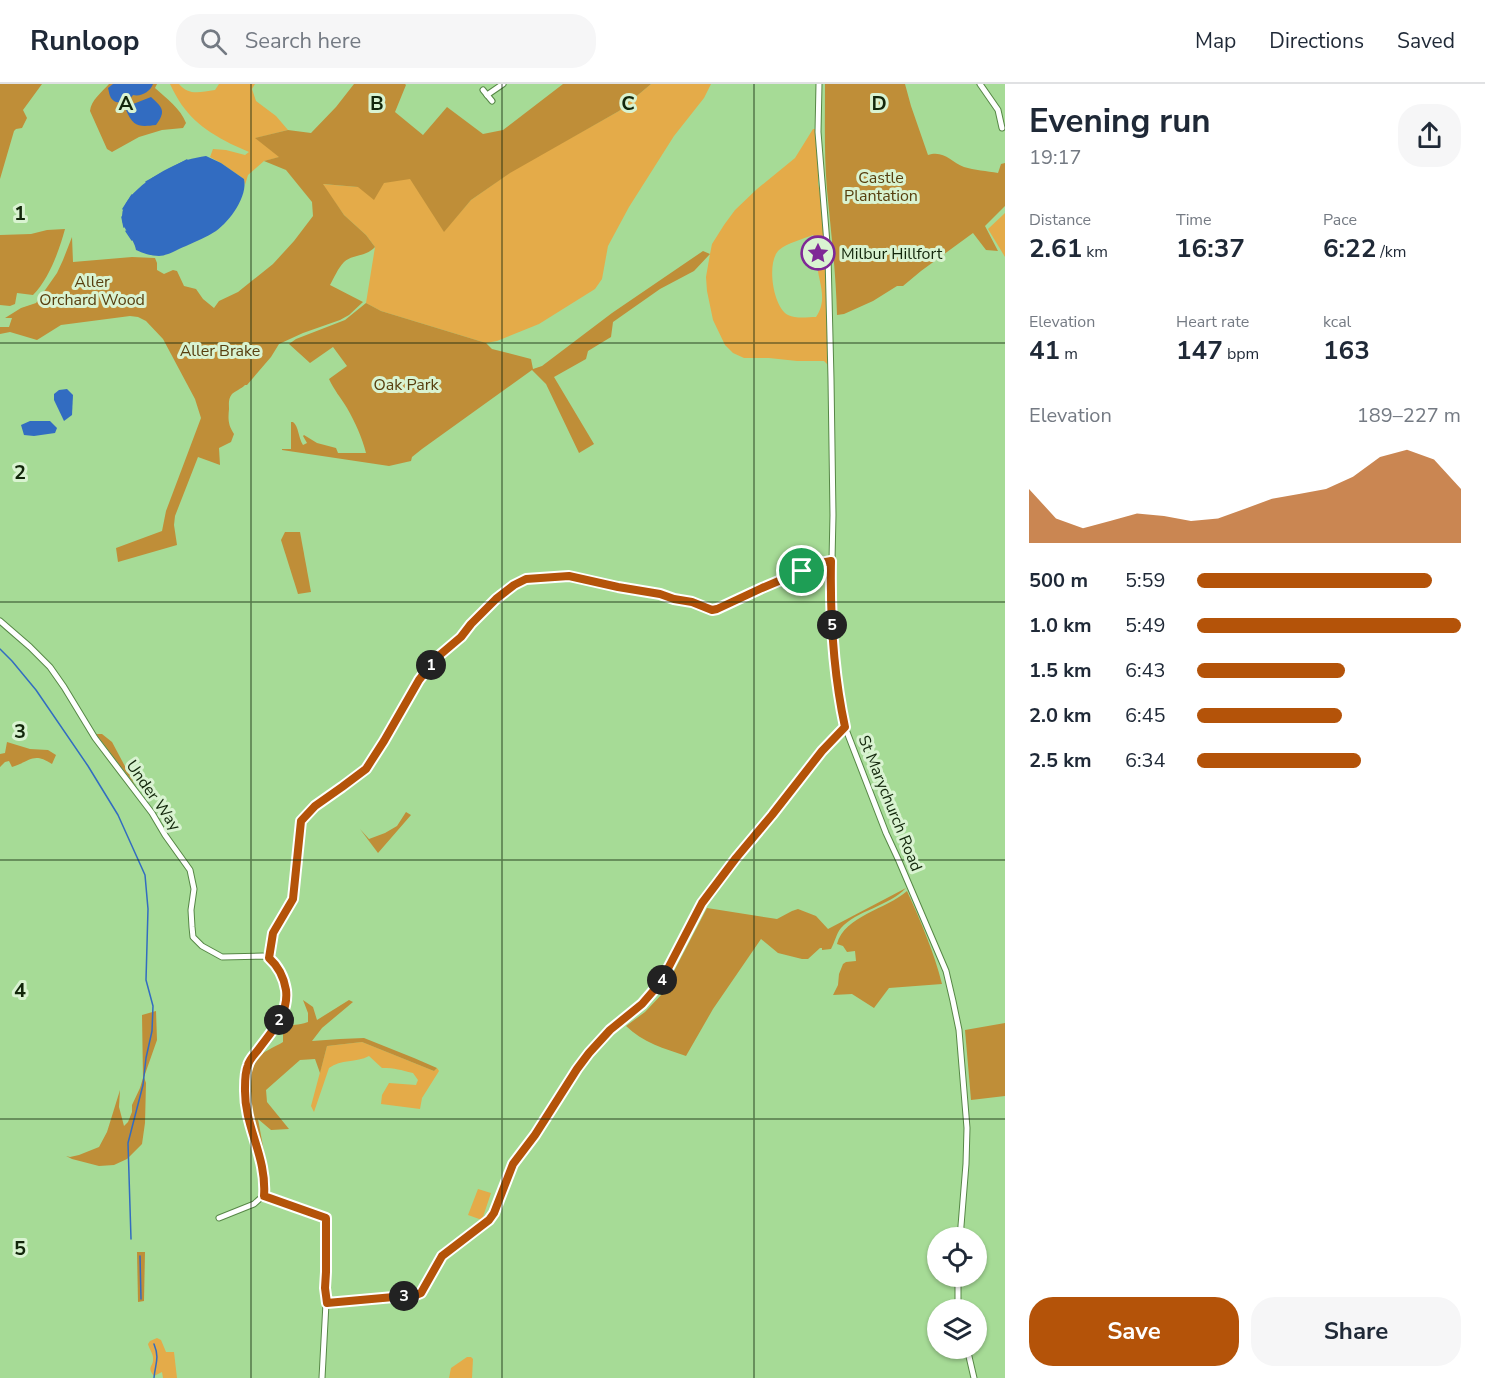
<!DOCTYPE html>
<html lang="en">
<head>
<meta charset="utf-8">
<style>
  :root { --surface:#fff; --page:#f6f6f7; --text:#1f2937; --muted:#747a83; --line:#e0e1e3; --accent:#b45309 }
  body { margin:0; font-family:"Nunito Sans",sans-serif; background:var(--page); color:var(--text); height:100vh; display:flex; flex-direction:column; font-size:22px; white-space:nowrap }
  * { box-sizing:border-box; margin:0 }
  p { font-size:20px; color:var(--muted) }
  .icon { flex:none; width:33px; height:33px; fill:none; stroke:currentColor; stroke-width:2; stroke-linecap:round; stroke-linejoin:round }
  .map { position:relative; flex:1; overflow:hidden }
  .panel { display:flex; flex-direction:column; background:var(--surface); width:480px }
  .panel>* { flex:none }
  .fabs { position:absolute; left:927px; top:1143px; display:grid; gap:12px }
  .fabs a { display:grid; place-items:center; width:60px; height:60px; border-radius:50%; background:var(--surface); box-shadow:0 2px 4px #0004; font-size:30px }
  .pin { position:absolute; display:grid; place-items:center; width:51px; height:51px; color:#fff; margin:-26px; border:3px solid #fff; border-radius:50%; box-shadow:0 2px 6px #0007 }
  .km { position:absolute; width:30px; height:30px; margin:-15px; border-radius:50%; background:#222; color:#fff; font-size:16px; line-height:30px; text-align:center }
  .round { display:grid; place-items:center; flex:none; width:63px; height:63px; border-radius:24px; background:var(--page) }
  .overview { display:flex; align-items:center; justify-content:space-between; height:102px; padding:0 24px }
  h1 { font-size:33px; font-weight:700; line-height:45px }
  .figures { display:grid; grid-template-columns:repeat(3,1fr); gap:9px; height:102px; padding:6px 24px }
  .figures div { display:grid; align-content:center }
  .figures b { font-size:26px; font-weight:700 }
  .figures small { font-size:16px; font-weight:400 }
  .figures p { font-size:16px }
  .chart { height:168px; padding:12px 24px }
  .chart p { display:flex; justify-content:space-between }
  .chart svg { width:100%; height:108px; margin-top:6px; fill:var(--accent); opacity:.7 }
  .action { display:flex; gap:12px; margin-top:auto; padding:12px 24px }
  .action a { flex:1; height:69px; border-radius:24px; background:var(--accent); color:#fff; font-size:24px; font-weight:700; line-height:69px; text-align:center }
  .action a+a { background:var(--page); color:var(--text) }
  ul { padding:0 24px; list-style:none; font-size:20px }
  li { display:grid; grid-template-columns:96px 72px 1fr; align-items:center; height:45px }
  li i { height:15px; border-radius:8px; background:var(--accent) }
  header { display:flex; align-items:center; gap:36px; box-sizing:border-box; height:84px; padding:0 30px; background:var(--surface); border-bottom:2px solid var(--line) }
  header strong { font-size:28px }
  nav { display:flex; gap:33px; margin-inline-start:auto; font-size:21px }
  .search { width:420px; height:54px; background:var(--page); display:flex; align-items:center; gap:15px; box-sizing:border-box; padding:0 21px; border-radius:24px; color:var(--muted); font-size:22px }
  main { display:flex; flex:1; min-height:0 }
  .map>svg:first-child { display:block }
</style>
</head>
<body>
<header>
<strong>Runloop</strong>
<div class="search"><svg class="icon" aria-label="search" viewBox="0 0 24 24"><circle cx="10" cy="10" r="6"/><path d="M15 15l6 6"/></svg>Search here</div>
<nav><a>Map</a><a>Directions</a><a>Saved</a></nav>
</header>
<main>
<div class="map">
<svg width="1005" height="1294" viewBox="0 0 1005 1294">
  <rect width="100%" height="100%" fill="#a6db96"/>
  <g fill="#e4ab49" fill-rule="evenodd">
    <path d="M170,0h9c10,12 21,8 36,6l4,-6h36l-3,5 4,12 20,15 12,14 -32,8 24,19 -16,4 -16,14 -3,10 -1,-6 -23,-16 -11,-6 3,-8 13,1 19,5 4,-3c-6,-3 -12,-5 -18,-8 -30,-16 -46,-28 -61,-60z"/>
    <polygon points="651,0 711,0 704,14 674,52 629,123 608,162 602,195 595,205 539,240 497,257 486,259 381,227 366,219 375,163 366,151 344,131 322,100 358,103 410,94 444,147 471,116 515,85 619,27"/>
    <path d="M813,45h2l4,32 -1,22 5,27 3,51 2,104 -4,-4h-27l-28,-3h-25l-11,-5 -8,-8 -12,-25 -6,-29 -1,-14 4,-23 2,-10 12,-19 11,-15 22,-21 38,-31zM813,151c6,9 3,19 4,29 2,20 11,35 -1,53 -8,0 -20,2 -28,-2 -15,-8 -22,-53 -9,-65 8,-7 24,-11 34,-15z"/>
    <polygon points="1005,129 1005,173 988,145"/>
    <path d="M362,958l72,29 3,-3 2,3 -17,27 -2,11 -39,-5 1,-9 7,-12 27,2 2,-5 -5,-7c-13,-3 -17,-5 -31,-5l-13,-12c-13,7 -28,3 -40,12l-15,44 -3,-6 16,-60z"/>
    <polygon points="478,1105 491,1109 482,1136 468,1131"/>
    <path d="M157,1254l4,2 5,12h8l3,26h-14l-1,-6 -8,4c-8,-10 0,-9 -1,-18 0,-5 -4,-9 -5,-14l2,-3z"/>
    <polygon points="467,1273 471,1273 473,1275 472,1294 449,1294 451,1284"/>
  </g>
  <g fill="#bf8e38">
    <polygon points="0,0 42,0 23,26 27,34 22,44 16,45 14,47 0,95"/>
    <path d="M109,0h48l-2,4c11,10 26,21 31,35l-3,5 -21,2 -23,7 -27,15 -5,-3 -17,-38c1,-11 12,-19 19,-27z"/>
    <path d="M354,0h51l1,1 -11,27 28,23 24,-28 36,27 20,-4 60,-46h88l-32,27 -109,62 -39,27 -27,32 -34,-53 -26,4 -10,17 -16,-13 -35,-3 21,31 22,20 9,12c-9,10 -22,7 -31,15 -6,6 -10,16 -14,23l33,17 -14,13 -9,5 -37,13 -24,11 -8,13 -24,28h-2c-4,4 -10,6 -13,9 -4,5 -3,10 -3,15 -1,10 -1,16 5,25l-3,8 -12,6 1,17 -22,-8 -23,59 -1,9 3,20 -59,17 -2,-14 46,-17 4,-20 35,-93 -6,-19 -32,-60 -17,-18 -8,-4 -8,-1 -69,9 -24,15 -27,-8 -10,2v-7h9l3,-9h-7l16,-10 15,-5 21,-30 6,-13 9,-23 1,25 59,-5 23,1 2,5v7l7,4 9,-4 4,1 7,15 12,3 7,10 11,9 5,-7 19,-9 35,-28 21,-23 19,-25 -1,-14 -26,-32 -22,-9 15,-4 -24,-19 33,-8 23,3 25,-26z"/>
    <path d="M825,0h80l6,22 17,49c16,-5 23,7 36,12 10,3 23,4 34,6l3,-9 4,-1v43l-20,20 13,25 -12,-1 -13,-17 -52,38 -18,15h-6l-24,15 -29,13 -7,1c-1,-42 -6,-83 -10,-125 -3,-35 -2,-71 -2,-106z"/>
    <path d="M65,145c-6,22 -16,50 -32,66l-16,-2 -2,11 -5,2 -10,-1v-70l31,-1 16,-4z"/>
    <path d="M703,167l7,3 -16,17 -34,18 -47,33 -2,15 -23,14 -2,8 -32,18 40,67 -15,9 -33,-69 -14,-14 -110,79 -10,8 -1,4 -22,5 -107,-16v-1h9v-27h2c6,5 5,15 10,23l4,-2 -4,-7 1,-1 13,8 19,5 2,5h28c-4,-16 -11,-31 -19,-45 -6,-10 -13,-18 -18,-29l18,-13 -14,-19 -23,16 -21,-19 7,-5 49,-19 21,-17 15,8 105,32 6,6 39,10 2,10 9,-3 70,-53z"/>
    <polygon points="285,448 300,448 311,508 298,510 281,456"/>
    <polygon points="96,650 102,650 112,658 135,701"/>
    <path d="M7,658l23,7 18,1 8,5 -4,9c-19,-12 -21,-3 -40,3l-3,-6 -4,1 -5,5v-13l5,-1z"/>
    <polygon points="406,728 411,731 378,769 360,745 369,755 385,749 397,742"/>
    <path d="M906,804c-17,18 -50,23 -65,40 -5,6 -6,14 -10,21l-9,1v-2h-2l-12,11h-6l-24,-6 -17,-14 -48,70 -27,47c-21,-7 -44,-14 -60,-30l19,-14 17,-18 45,-86 70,11 15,-8 6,-2 18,7 12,13z"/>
    <path d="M907,807c14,31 27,61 35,93l-53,4 -15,20 -22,-14 -19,1 5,-10 1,-11 4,-10 3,-2 10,-1 -1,-10 -8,1 -4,-6 -6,-2c7,-28 50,-35 70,-53z"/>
    <path d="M303,916l10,7 4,13 32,-20 4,2 -31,26 -10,13 28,-2 24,-1 50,20 23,10 -3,3 -72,-29 -35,4 -7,27 -5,-14 -15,1 -34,30 1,12 22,27 -18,1 -13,-11 7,38 -1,4c-9,-28 -27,-74 -8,-101 5,-8 19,-13 27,-18v-13c10,-6 14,-3 25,-7v-9z"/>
    <polygon points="156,927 157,956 144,993 146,999 145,1039 142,1060 127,1075 114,1081 99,1082 72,1075 66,1072 70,1073 79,1071 99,1063 107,1048 120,1006 119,1023 124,1042 128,1038 132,1028 132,1021 140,1004 143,994 142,931"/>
    <polygon points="1005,939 1005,1012 971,1016 965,946"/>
    <polygon points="137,1168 145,1168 144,1217 138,1218"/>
  </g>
  <g fill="#326cc1">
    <path d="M113,0h40c-3,8 -12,13 -20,11 -4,6 -16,12 -22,3 -2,-3 -2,-7 -3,-10z"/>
    <path d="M151,13c12,11 15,14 5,28 -17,2 -23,2 -30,-15l2,-4z"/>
    <path d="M206,72l15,7 23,16c4,17 -14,42 -28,52 -9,6 -20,10 -30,15 -8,3 -19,10 -27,10 -7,0 -17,-3 -23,-6 -2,-13 -15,-21 -14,-34 1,-25 45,-49 65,-56 6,-2 13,-3 19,-4z"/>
    <polygon points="67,305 73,311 72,331 64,337 54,316 54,310 59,306"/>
    <polygon points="30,337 50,337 57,344 55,349 34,352 24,351 21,341"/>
  </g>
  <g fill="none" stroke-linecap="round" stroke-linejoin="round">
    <g stroke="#326cc1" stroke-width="1.5">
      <polyline points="146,98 187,76"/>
      <polyline points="123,125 132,111"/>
      <polyline points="122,133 124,143"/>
      <polyline points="126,147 132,156"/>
      <polyline points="0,565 12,577 36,606 88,682 118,731 145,791 148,825 146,896 153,922 152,947 146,974 143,1001 128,1059 131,1155"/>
      <polyline points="140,1172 141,1215"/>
      <path d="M154,1260c6,15 1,20 0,34"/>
    </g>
    <g stroke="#568746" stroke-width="7">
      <g id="minor">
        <polyline points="819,0 818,48 828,172 831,295 833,431 831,521 836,598 845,643 886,749 899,777 946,887 953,917 959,946 967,1044 966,1080 960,1154"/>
        <polyline points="980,0 998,26 1002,44"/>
        <polyline points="483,6 492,17"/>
        <polyline points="487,11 503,0"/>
        <polyline points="0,537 30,563 50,583 64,603 95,654 152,729 165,751 190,786 194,805 191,826 192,843 193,853 202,862 222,873 263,872 269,874"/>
        <polyline points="269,874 273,849 293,815 301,737 315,722 366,685 384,657 419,596 435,575 461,553 471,540 496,515 514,501 526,495 569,492 618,503 660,510 674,515 691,518 712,526 717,525 762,504 821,479 831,477"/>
        <polyline points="264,1111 326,1134 325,1204 326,1219 322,1294"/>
        <polyline points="219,1134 254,1120 264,1111 265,1096 262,1080 246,1027 245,1004 248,980 278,939 286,920 285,899 277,883 269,874"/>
        <polyline points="326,1219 416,1211 421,1209 442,1172 489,1136 494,1129 513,1080 535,1051 577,985 610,946 642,920 661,898 702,819 736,774 772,731 823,667 845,643"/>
        <polyline points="958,1226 958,1192"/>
        <polyline points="967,1264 974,1294"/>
      </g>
    </g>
    <use href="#minor" stroke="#fff" stroke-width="5"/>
  </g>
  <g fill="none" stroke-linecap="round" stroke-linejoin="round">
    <g stroke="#fff" stroke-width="12">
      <path id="route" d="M831,477c-1,56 2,111 14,166l-23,24 -50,64 -36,43 -34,45 -41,79 -19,22 -32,26 -21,23 -12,16 -42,66 -22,29 -19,49 -5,7 -47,36 -21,37 -5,2 -89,8 -2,-15 1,-16v-54l-62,-22c3,-40 -20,-69 -19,-108 0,-7 0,-16 3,-23 1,-5 6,-10 10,-15 13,-18 31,-36 28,-60 -2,-12 -8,-24 -17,-32l4,-25 20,-34 8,-78 14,-15 27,-19 24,-18 18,-28 35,-61 16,-21 26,-22 10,-13 25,-25 18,-14 12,-6 43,-3 49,11 42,7 14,5 18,3 20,8 5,-1 45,-21 59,-25z"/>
    </g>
    <use href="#route" stroke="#b45309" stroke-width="8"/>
  </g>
  <path fill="none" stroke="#12260b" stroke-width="1.5" stroke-opacity="0.55" d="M251,0v1294M502,0v1294M754,0v1294M0,259h1005M0,518h1005M0,776h1005M0,1035h1005"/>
  <defs>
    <g id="sight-ring" transform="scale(1.725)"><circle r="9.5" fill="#d9f3d1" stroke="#7f2896" stroke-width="1.5"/><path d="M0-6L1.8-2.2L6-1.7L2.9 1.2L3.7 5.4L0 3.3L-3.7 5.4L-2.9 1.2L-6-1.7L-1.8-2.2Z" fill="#7f2896"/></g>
  </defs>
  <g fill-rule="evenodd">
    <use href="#sight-ring" x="818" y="169"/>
  </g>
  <g text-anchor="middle" stroke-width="6" stroke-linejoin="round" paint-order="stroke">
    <g font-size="16" fill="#573e0e" stroke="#d9f3d1">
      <text x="881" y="99">Castle<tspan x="881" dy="18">Plantation</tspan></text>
      <text x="92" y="203">Aller<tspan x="92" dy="18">Orchard Wood</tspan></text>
      <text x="220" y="272">Aller Brake</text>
      <text x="406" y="306">Oak Park</text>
    </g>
    <g font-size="16" fill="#12260b" stroke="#d9f3d1" text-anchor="start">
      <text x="841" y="175">Milbur Hillfort</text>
    </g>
    <g font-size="16" fill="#12260b" stroke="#d9f3d1">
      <text transform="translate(154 711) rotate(55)" y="6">Under Way</text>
      <text transform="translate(891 719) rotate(68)" y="6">St Marychurch Road</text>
    </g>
  </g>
  <g font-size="20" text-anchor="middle" font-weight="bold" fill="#12260b" stroke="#d9f3d1" stroke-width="6" stroke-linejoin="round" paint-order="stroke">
    <text x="126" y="26">A</text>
    <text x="377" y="26">B</text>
    <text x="628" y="26">C</text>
    <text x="879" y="26">D</text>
    <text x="20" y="136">1</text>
    <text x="20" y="395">2</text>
    <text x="20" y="654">3</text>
    <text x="20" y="913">4</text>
    <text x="20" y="1171">5</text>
  </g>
</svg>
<div class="fabs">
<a><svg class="icon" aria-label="locate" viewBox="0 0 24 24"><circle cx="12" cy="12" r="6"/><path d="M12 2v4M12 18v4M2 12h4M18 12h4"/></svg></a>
<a><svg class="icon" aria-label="layers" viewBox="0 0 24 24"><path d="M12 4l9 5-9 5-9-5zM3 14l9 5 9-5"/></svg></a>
</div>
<div class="pin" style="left:802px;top:487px;background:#1e9e55"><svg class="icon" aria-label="arrive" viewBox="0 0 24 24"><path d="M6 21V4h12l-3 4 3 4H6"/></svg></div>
<b class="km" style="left:431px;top:581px">1</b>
<b class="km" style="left:279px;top:936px">2</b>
<b class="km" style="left:404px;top:1212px">3</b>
<b class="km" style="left:662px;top:896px">4</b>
<b class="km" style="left:832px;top:541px">5</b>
</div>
<section class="panel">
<div class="overview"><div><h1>Evening run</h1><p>19:17</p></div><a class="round"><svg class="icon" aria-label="share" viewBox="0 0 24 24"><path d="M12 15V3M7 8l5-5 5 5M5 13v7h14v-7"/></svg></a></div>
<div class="figures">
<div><p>Distance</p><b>2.61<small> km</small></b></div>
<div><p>Time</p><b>16:37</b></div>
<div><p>Pace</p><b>6:22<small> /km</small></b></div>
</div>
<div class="figures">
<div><p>Elevation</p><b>41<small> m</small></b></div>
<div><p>Heart rate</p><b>147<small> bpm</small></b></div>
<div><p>kcal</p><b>163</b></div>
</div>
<div class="chart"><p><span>Elevation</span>189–227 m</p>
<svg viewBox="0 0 160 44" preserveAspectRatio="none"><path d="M0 44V22L10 34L20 38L30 35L40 32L50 33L60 35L70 34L80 30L90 26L100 24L110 22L120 17L130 9L140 6L150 10L160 22V44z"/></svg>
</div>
<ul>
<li><b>500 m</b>5:59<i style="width:89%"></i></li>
<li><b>1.0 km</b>5:49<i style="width:100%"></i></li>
<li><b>1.5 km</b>6:43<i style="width:56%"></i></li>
<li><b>2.0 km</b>6:45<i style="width:55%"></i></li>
<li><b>2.5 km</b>6:34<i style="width:62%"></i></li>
</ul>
<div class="action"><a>Save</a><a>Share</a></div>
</section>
</main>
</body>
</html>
